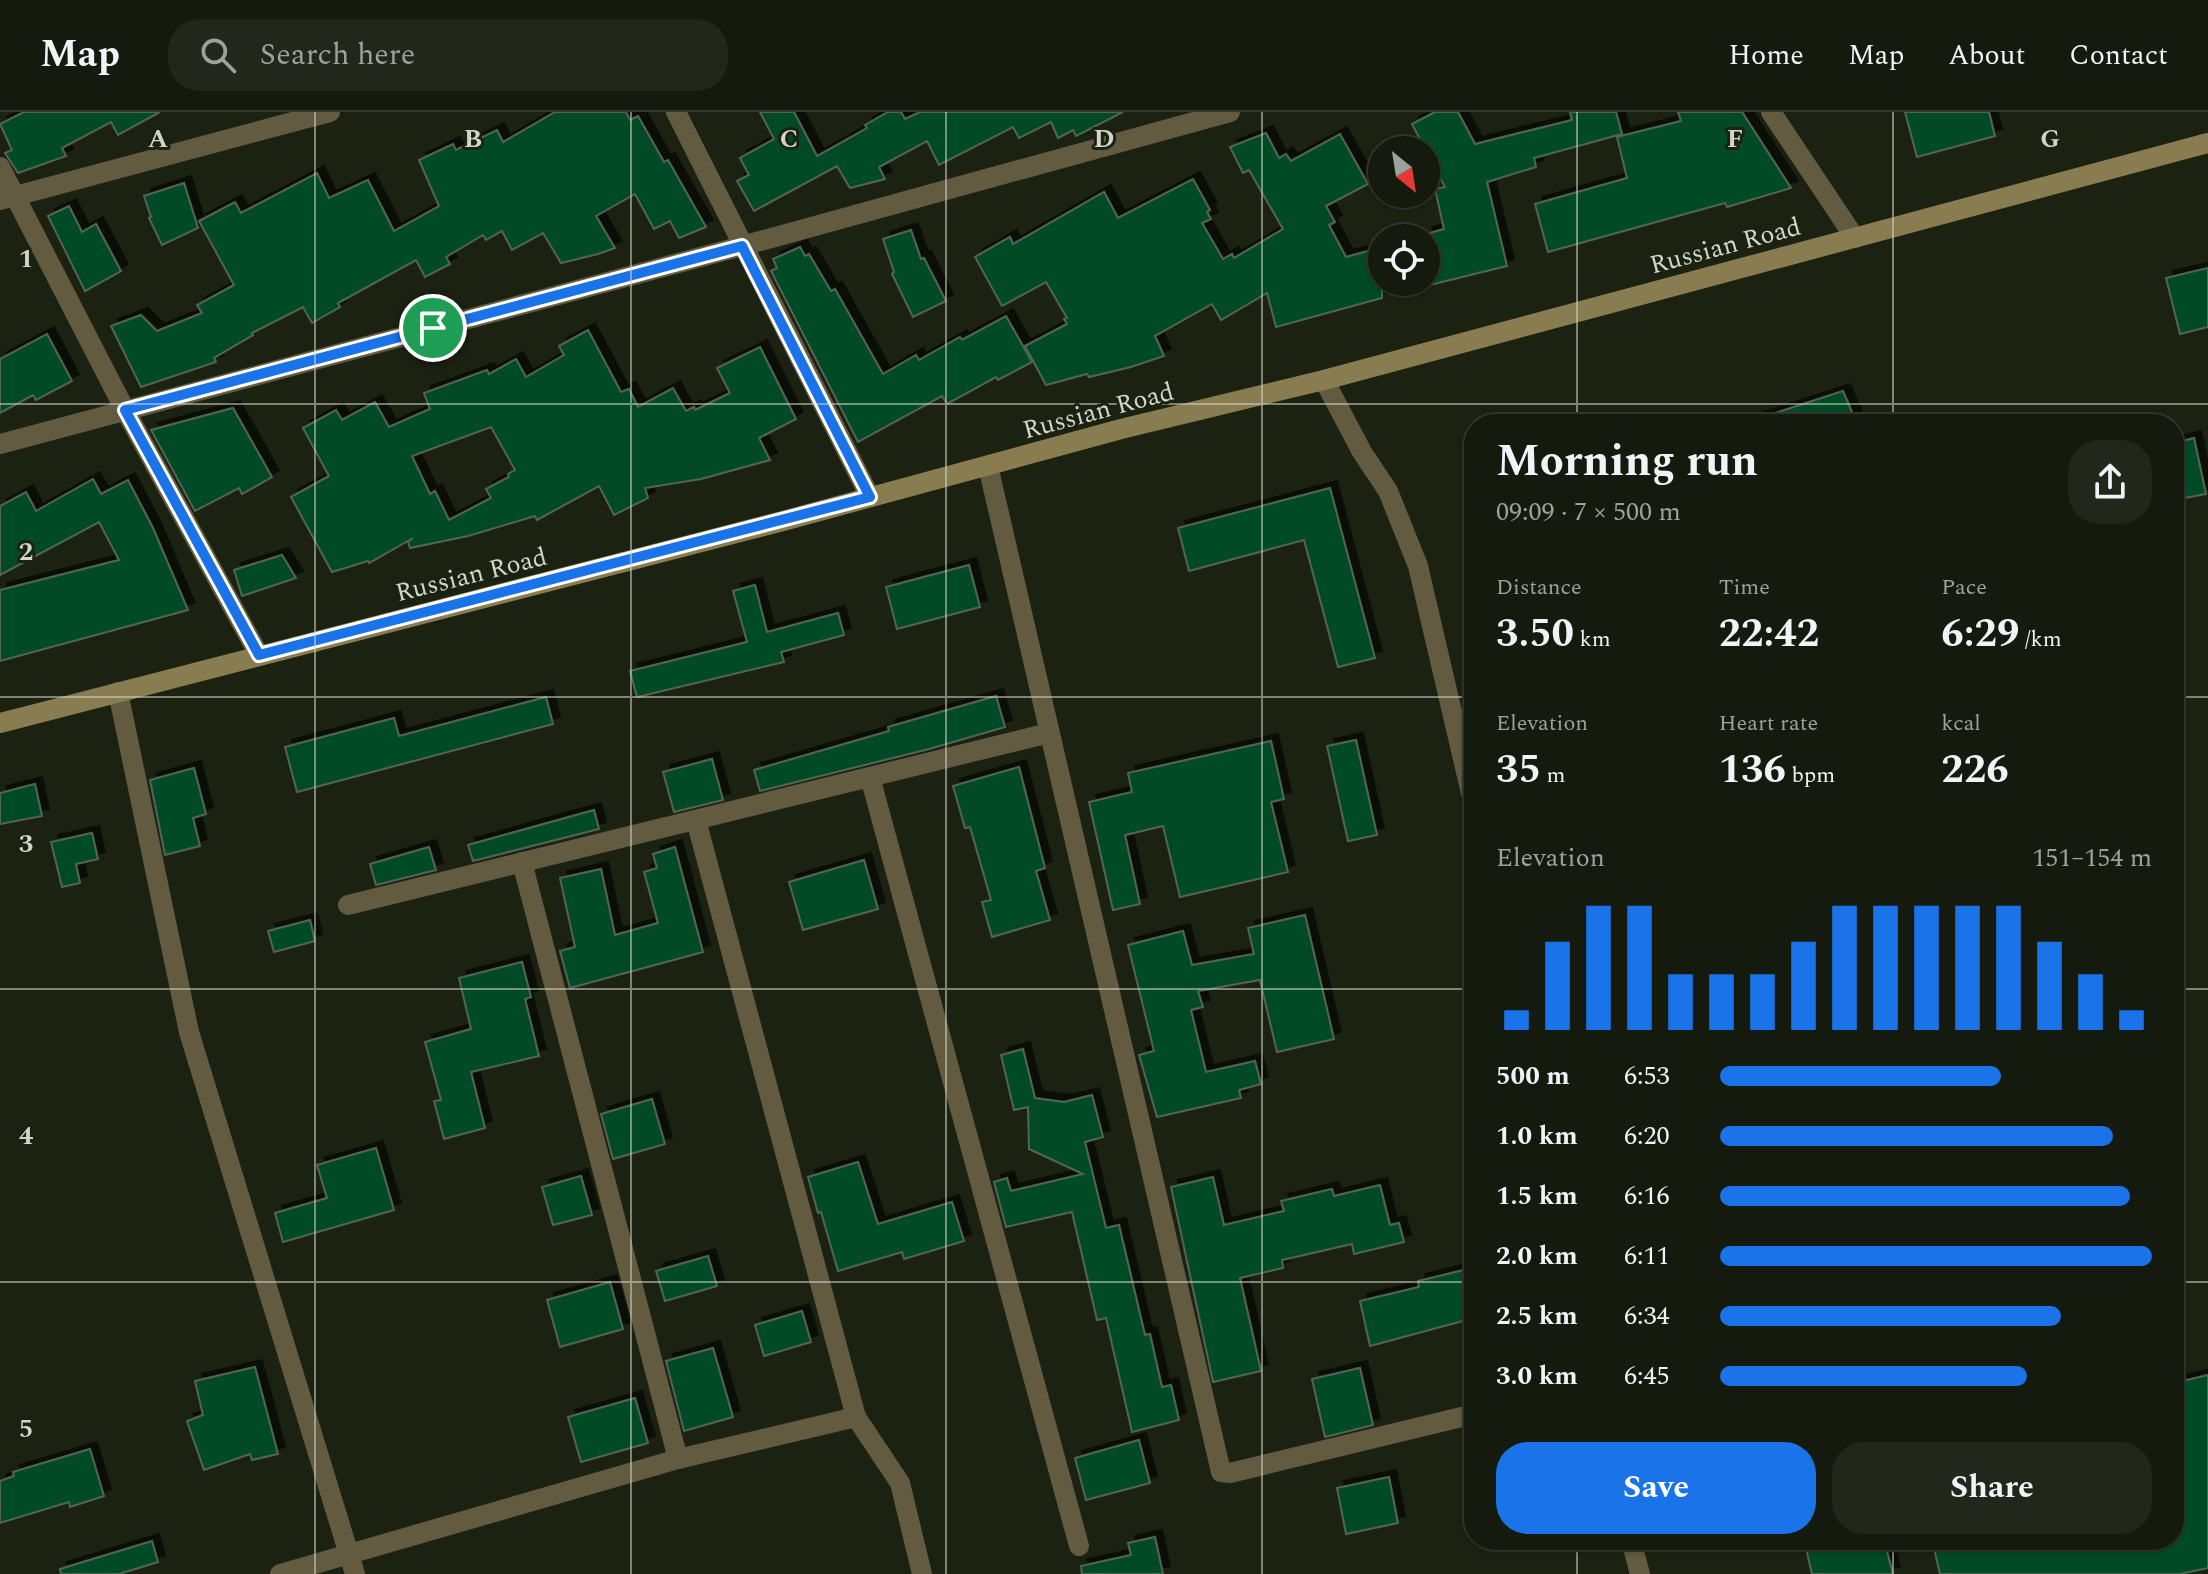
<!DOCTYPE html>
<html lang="en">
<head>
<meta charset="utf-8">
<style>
  :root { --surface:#151a0e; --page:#22271c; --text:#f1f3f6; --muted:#9da19e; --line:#34382e; --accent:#1a73e8 }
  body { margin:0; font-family:Spectral,serif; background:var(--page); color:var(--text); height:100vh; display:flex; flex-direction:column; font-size:30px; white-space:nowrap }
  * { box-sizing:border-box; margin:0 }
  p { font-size:26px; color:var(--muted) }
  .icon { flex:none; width:44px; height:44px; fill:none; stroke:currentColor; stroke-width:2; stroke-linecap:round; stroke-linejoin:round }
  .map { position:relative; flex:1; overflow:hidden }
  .sheet { position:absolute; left:1464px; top:302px; width:720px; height:1136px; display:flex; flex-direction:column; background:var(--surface); border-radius:32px; box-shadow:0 2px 6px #0004,0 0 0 2px var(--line) }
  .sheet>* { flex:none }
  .needle { width:52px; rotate:150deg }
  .tools { position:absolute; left:1368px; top:24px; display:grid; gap:16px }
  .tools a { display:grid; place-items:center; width:72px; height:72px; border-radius:50%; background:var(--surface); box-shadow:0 2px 6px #0004,0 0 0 2px var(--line); font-size:40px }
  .pin { position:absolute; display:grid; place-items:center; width:68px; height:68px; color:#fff; margin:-34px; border:4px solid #fff; border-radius:50%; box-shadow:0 2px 8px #0007 }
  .round { display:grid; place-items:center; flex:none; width:84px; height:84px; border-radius:32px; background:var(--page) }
  .summary { display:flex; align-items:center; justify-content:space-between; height:136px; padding:0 32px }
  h1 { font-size:44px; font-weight:700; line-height:60px }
  .figures { display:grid; grid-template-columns:repeat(3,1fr); gap:12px; height:136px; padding:8px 32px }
  .figures div { display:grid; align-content:center }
  .figures b { font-size:40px; font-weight:700 }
  .figures small { font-size:22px; font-weight:400 }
  .figures p { font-size:22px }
  .chart { height:224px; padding:16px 32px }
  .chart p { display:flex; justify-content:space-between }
  .chart svg { width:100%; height:144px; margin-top:8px; stroke:var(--accent); stroke-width:6 }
  .primary-button { display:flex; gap:16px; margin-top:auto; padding:16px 32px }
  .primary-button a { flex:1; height:92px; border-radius:32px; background:var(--accent); color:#fff; font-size:32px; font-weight:700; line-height:92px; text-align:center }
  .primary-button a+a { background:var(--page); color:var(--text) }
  ul { padding:0 32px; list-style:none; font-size:26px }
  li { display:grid; grid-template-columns:128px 96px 1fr; align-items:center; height:60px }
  li i { height:20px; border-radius:10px; background:var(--accent) }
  header { display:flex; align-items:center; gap:48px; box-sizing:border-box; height:112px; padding:0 40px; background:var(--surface); border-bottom:2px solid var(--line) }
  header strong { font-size:38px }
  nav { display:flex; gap:44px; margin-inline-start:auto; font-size:28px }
  .search { width:560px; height:72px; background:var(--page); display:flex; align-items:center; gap:20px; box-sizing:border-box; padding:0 28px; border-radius:32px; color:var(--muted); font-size:30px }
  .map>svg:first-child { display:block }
</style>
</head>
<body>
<header>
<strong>Map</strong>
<div class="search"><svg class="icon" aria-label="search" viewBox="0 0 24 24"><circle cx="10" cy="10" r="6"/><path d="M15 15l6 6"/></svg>Search here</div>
<nav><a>Home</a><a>Map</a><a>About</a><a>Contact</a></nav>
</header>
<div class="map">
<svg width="2208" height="1462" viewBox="0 0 2208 1462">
  <defs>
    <filter id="shadow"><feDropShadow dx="7" dy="-7" stdDeviation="0" flood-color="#0009"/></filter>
  </defs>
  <rect width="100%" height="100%" fill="#1c2212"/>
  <g fill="#014c27" stroke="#526457" stroke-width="2" fill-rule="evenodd" filter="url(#shadow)">
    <polygon points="24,0 160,0 118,23 111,10 62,36 66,44 18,61 5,41 12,38 0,12"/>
    <polygon points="555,0 626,0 630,8 638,4 664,50 668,48 706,115 679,126 670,109 654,117 635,82 596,104 615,136 598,142 561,151 543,121 512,138 502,119 486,128 483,123 446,145 450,152 425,165 416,148 338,191 340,195 312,211 303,195 252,221 253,223 214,246 216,250 141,275 111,214 141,203 157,219 202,201 197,193 234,173 199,109 235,90 241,101 317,61 329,86 368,68 394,119 439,94 419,48 453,32 456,38 497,18 503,30"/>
    <polygon points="760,0 794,0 817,44 867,16 865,13 888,0 901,0 905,7 920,0 1123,0 1076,24 1073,18 1058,26 1051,10 1019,26 1013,15 939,53 927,29 879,55 885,67 850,76 837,54 754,99 737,69 749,63 740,46 774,27"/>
    <polygon points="1435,0 1458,0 1475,32 1572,8 1570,0 1616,0 1622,22 1534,46 1536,55 1487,70 1507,154 1426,174 1426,122 1444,117 1435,77 1445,75 1412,12"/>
    <polygon points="1678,0 1742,0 1791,76 1727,95 1725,91 1548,140 1535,92 1627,66 1617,25 1681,9"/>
    <polygon points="1905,0 1989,0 1995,24 1917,45"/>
    <polygon points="1266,21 1279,46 1286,42 1291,49 1340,22 1368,72 1326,94 1335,110 1329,113 1346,145 1382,135 1382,186 1276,215 1267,181 1221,208 1212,192 1155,224 1164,244 1131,255 1089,265 1087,262 1046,273 1025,234 1067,212 1064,207 1067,206 1046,170 1002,194 975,145 1010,125 1013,132 1104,80 1118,106 1193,67 1210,98 1207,100 1211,107 1202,111 1223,147 1232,142 1234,146 1283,117 1249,58 1243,61 1230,35"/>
    <polygon points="184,71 198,116 162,133 149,106 151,105 144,84"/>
    <polygon points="69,94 82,120 96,112 121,159 85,179 48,104"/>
    <polygon points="911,118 921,147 924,146 946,189 913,205 892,162 894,160 883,127"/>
    <polygon points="800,135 805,144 809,142 831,179 835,177 883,262 916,243 919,248 960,225 962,228 1006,204 1032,250 998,268 996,265 947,292 942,284 858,330 771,159 777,156 773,147"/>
    <polygon points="2208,156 2208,215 2180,222 2166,166"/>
    <path d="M588,218l33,62 8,-3 9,18 35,-19 13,23 8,-4 1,3 35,-17 -13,-25 43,-21 36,72 -37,19 11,22 -69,19 -56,9 3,10 -34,17 -15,-29 -62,34 -2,-4 -67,20 -58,12 -2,-6 5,-4 -44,25 -1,-2 -36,11 -41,-75 38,-21 -26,-48 33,-18 6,10 33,-18 14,25 41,-18 -6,-16 63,-23 2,4 27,-15 10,18 38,-22 -5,-9zM491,315l24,43 -7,4 1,3 -23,12 5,9 -42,22 -14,-29 -5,3 -18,-38z"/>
    <polygon points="47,222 72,269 36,288 33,283 0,301 0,247"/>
    <polygon points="1843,279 1857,312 1755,312 1754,308"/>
    <polygon points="233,296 272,365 242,382 239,376 195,399 151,318"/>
    <polygon points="2194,326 2206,382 2174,388 2174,331"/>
    <polygon points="93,367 101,382 128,368 153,416 188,498 0,549 0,478 119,448 99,410 0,463 0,394 26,380 36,399"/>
    <polygon points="1330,376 1375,546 1338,555 1304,428 1189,459 1178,416"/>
    <polygon points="282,443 296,466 242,484 234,458"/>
    <polygon points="969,453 980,495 897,517 886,475"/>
    <polygon points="755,473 767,520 838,501 844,523 781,540 784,550 637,585 630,559 747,530 733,479"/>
    <polygon points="996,584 1005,615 929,637 760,679 754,658 889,619 888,615"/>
    <polygon points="546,585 553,612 297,680 285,635 394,606 399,624"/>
    <polygon points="1356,628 1377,723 1348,729 1327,634"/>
    <polygon points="1271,629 1284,687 1271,690 1288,760 1180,785 1163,714 1125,723 1140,792 1113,798 1089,690 1132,680 1128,661"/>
    <polygon points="712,647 723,688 674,700 663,660"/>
    <polygon points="1019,655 1045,756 1036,759 1050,808 992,825 982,790 991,788 970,715 965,716 953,674"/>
    <polygon points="194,656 206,702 193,706 200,734 165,743 150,668"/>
    <polygon points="35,672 42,704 0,712 0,681"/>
    <polygon points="594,698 599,717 473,749 468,733"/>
    <polygon points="92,721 98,747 76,752 80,771 62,775 51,730"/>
    <polygon points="429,735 436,758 376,773 370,752"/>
    <polygon points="675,735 703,840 570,876 560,839 575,835 560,766 601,757 615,823 658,811 644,760 657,756 653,742"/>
    <polygon points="864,748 878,797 803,818 789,770"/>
    <polygon points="1305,803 1334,927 1277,940 1260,868 1198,879 1203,895 1191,898 1206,960 1255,949 1261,972 1239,978 1241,986 1157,1005 1139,943 1154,939 1128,833 1183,819 1192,853 1254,842 1248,816"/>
    <polygon points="310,808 315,829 274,840 268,819"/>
    <polygon points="522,850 531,885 525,887 539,944 471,960 485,1016 444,1027 434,989 441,988 425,930 471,917 459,866"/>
    <polygon points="1023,937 1035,986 1064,990 1092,983 1103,1025 1085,1030 1106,1116 1119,1113 1145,1223 1150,1222 1162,1275 1171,1273 1179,1308 1132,1320 1106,1206 1097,1208 1072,1100 1006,1115 994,1070 1007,1066 1011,1079 1083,1062 1029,1037 1028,995 1014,998 1001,943"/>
    <polygon points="652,987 665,1032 613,1047 601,1002"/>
    <polygon points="376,1036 394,1098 283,1130 275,1101 327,1086 317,1053"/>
    <polygon points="858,1050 878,1112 952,1090 964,1129 904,1147 902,1140 838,1159 821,1100 818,1101 808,1065"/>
    <polygon points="581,1064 592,1103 553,1113 542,1075"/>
    <polygon points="1213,1065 1224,1113 1284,1099 1281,1089 1332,1077 1334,1084 1380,1073 1390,1113 1399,1111 1404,1130 1354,1142 1352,1132 1282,1148 1283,1156 1240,1166 1261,1259 1213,1270 1171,1075"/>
    <polygon points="708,1144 717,1174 665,1189 656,1159"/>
    <polygon points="1464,1158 1474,1206 1370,1234 1360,1189 1419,1175 1418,1169"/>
    <polygon points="610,1170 623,1217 560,1235 547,1188"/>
    <polygon points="802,1199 811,1230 764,1244 755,1213"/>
    <polygon points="713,1236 733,1305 684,1319 666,1249"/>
    <polygon points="255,1255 278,1342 252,1348 250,1342 204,1358 187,1309 203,1303 195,1269"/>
    <polygon points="1360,1256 1373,1313 1325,1325 1312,1267"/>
    <polygon points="2208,1263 2208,1456 2180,1462 1940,1462 1932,1428 2174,1428 2174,1271"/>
    <polygon points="635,1286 648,1331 581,1350 568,1305"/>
    <polygon points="1139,1328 1150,1371 1086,1388 1075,1346"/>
    <polygon points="90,1337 104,1384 70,1395 69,1390 0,1411 0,1369 14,1364 13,1360"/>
    <polygon points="1389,1365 1398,1411 1346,1422 1337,1376"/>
    <polygon points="1155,1425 1163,1462 1082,1462 1081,1454 1131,1443 1128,1431"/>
    <polygon points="1804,1428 1884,1428 1893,1462 1812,1462"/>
    <polygon points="152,1429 158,1450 119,1462 61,1462 60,1457"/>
  </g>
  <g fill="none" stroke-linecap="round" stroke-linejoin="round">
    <g stroke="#625b40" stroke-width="20">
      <polyline points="676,0 870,385"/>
      <polyline points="1771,0 1855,126"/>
      <polyline points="0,55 125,298 259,543"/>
      <polyline points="0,88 330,0"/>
      <polyline points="1324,268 1362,340 1388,379 1418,454 1474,694"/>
      <polyline points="0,332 742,134 1230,0"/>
      <polyline points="988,354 1221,1360 1230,1361 1474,1302"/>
      <polyline points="118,580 189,920 355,1462"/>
      <polyline points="870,665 1079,1434"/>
      <polyline points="696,708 856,1305"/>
      <polyline points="522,750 678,1347"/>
      <polyline points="348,793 1049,621"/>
      <polyline points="1631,1428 1640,1462"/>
      <polyline points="280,1462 678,1347 856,1305 900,1371 922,1462"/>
    </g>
    <polyline stroke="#897c51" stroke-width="20" points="0,611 783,409 1121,317 1324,268 2208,31"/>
  </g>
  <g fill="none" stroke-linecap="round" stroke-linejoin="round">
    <g stroke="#fff" stroke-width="16">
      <polygon id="route" points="742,134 870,385 259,543 125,298"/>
    </g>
    <use href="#route" stroke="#1a73e8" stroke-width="10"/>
  </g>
  <path fill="none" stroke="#d1d5ca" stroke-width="2" stroke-opacity="0.55" d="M315,0v1462M631,0v1462M946,0v1462M1262,0v1462M1577,0v312M1893,0v312M0,292h2208M0,585h1474M2174,585h34M0,877h1474M2174,877h34M0,1170h1474M2174,1170h34M1577,1428v34M1893,1428v34"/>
  <g text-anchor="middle" stroke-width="6" stroke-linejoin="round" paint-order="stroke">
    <g font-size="26" fill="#d1d5ca" stroke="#1c2212">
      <text transform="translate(1725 133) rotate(-15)" y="9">Russian Road</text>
      <text transform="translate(1098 298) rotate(-15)" y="9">Russian Road</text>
      <text transform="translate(471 462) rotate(-14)" y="9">Russian Road</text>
    </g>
  </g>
  <g font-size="26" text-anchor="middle" font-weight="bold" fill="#d1d5ca" stroke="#1c2212" stroke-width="6" stroke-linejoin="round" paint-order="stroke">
    <text x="158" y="35">A</text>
    <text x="473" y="35">B</text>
    <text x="789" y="35">C</text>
    <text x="1104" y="35">D</text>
    <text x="1735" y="35">F</text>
    <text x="2050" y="35">G</text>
    <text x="26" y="155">1</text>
    <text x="26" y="448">2</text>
    <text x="26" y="740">3</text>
    <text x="26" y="1032">4</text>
    <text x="26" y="1325">5</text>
  </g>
</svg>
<div class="tools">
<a><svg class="needle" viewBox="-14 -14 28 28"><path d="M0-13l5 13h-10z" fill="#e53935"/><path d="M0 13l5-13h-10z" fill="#9da19e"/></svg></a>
<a><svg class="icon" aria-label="locate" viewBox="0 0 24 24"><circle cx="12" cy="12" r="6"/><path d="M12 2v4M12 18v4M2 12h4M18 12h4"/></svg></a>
</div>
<div class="pin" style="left:433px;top:216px;background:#1e9e55"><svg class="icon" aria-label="arrive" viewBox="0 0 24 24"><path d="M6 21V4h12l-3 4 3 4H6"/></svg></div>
<section class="sheet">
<div class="summary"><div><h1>Morning run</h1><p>09:09 · 7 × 500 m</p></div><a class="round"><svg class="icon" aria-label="share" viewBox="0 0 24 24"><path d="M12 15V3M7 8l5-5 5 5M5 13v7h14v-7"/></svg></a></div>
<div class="figures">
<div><p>Distance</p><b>3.50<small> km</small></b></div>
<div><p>Time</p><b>22:42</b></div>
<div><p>Pace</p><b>6:29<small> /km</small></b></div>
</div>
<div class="figures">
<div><p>Elevation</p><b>35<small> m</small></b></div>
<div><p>Heart rate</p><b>136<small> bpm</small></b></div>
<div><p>kcal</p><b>226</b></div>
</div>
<div class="chart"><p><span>Elevation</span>151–154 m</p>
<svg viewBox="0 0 160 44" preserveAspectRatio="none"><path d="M5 44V38M15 44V17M25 44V6M35 44V6M45 44V27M55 44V27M65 44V27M75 44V17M85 44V6M95 44V6M105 44V6M115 44V6M125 44V6M135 44V17M145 44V27M155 44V38"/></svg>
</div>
<ul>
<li><b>500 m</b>6:53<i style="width:65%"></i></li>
<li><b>1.0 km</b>6:20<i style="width:91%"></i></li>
<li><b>1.5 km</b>6:16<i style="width:95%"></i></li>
<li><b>2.0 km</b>6:11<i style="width:100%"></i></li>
<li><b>2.5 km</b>6:34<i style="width:79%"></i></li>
<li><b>3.0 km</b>6:45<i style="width:71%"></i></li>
</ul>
<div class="primary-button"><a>Save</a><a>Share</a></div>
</section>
</div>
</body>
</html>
